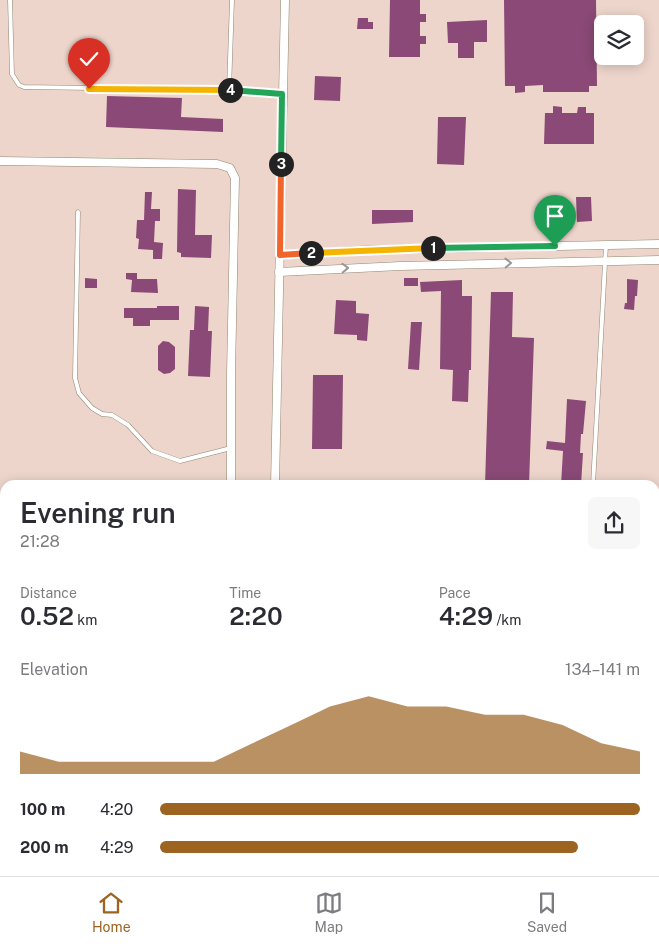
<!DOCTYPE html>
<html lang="en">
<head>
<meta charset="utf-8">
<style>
  :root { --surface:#fff; --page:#f7f7f7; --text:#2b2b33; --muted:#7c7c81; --line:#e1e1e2; --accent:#9c6321 }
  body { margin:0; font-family:"Public Sans",sans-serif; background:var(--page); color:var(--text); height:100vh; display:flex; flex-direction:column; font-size:19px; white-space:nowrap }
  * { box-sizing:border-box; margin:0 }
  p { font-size:16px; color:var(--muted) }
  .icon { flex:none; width:28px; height:28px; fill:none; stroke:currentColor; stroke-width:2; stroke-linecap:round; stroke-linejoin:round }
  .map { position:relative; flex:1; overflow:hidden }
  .side { position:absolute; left:0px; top:480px; width:660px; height:396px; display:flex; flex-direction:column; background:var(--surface); border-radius:15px 15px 0 0; box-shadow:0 2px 12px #0003 }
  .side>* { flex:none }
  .fabs { position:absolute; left:594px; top:15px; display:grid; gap:10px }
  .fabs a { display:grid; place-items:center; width:50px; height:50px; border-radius:8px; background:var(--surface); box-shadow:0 2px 12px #0003; font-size:25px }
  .pin { position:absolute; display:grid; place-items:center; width:42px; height:42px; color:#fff; margin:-51px -21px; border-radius:50% 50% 50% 0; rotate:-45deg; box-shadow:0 0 5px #0007 }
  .pin .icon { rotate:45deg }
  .km { position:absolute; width:25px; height:25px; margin:-12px; border-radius:50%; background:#222; color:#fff; font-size:14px; line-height:25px; text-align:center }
  .round { display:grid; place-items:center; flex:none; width:52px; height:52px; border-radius:8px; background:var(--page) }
  .summary { display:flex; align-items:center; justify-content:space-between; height:85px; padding:0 20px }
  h1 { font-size:28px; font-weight:600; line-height:38px }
  .figures { display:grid; grid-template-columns:repeat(3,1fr); gap:8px; height:85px; padding:5px 20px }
  .figures div { display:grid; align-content:center }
  .figures b { font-size:25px; font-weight:600 }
  .figures small { font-size:14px; font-weight:400 }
  .figures p { font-size:14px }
  .chart { height:140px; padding:10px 20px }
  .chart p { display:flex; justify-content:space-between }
  .chart svg { width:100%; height:90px; margin-top:5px; fill:var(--accent); opacity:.7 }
  ul { padding:0 20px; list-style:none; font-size:16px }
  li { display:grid; grid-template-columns:80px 60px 1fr; align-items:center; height:38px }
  li i { height:12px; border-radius:6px; background:var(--accent) }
  .menu { display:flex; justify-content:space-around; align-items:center; height:70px; border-top:1px solid var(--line); background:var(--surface); font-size:14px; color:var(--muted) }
  .menu a { display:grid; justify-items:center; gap:2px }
  .menu .on { color:var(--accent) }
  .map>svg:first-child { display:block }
</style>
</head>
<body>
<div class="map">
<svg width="659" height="876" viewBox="0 0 659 876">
  <rect width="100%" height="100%" fill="#ece4cd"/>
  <path fill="#edd5cb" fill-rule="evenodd" d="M0,0h659v876h-659zM602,24h33v32h-33zM5,485h650v386h-650z"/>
  <g fill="#8a4976">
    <polygon points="390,0 420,0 420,14 426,14 426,22 420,22 420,36 426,36 426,44 420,44 420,57 389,57"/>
    <polygon points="504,0 596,0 597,86 589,86 589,92 543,92 543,85 525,86 525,92 515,93 515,86 505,86"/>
    <polygon points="358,18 368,18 368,22 373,22 373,29 357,29"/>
    <polygon points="487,20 487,42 474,42 474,58 458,58 458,43 448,43 447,22"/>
    <polygon points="315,76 341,77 340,101 314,100"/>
    <polygon points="107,96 182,98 181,117 223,119 223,132 106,127"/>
    <polygon points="553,106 562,107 562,113 577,113 578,107 586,107 586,113 594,113 594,144 544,144 545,113 553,113"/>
    <polygon points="438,117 466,117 464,165 437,164"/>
    <polygon points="178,189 196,190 195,235 212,235 211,258 181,257 181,253 177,252"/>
    <polygon points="145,192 152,192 151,209 160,209 160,221 155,221 154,242 163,243 162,259 153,259 153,250 138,249 139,239 136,238 137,220 144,220"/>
    <polygon points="576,197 591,197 592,221 577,222"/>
    <polygon points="372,210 413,210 413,222 372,224"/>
    <polygon points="126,273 137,273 137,279 157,279 158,293 131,292 132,280 126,279"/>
    <polygon points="85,278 97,279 97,288 85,288"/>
    <rect x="404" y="278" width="14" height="8"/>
    <polygon points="627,279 638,280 637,296 635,296 634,310 624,309 625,303 627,303"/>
    <polygon points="462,280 462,296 472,296 471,370 469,370 468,402 452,401 453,370 440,369 441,291 421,292 420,282"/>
    <polygon points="491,292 513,292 512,337 534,338 529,485 485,485"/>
    <polygon points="336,300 356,301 356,313 369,314 367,341 357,340 357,335 334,334"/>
    <polygon points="157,306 179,306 179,320 150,320 150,326 133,326 133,318 124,318 124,308 157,308"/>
    <polygon points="195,306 209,307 208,331 212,331 210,377 188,376 190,330 194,330"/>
    <polygon points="411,322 422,322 419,370 408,369"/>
    <polygon points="163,341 169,342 175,347 175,369 170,373 164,374 158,370 158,346"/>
    <polygon points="313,375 343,375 342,449 312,449"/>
    <polygon points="567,399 586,401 583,434 581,434 580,453 583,453 581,485 561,485 563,451 546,449 547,441 565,443"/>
  </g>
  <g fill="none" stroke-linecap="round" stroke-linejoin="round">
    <g stroke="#8f8873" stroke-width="5">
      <g id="lane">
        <polyline points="10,0 12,74 19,85 24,87 233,90 282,94"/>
        <polyline points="229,90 232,0"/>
        <polyline points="78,212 75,378 79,393 92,408 102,414 112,415 128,425 152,451 180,461 231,448"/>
        <polyline points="593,485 606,245"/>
        <polyline points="0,538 5,598"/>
        <polyline points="655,686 659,686"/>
        <polyline points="0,750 5,750"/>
        <polyline points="386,876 387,871"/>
      </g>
    </g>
    <g stroke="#8f8873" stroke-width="9">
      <g id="street">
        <polyline points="0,161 217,164 230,168 235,178 231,373 231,485"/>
        <polyline points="280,255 368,250 659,244"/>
        <polyline points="279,272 400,266 659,260"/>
        <polyline points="275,485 285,0"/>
        <polyline points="76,876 77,871"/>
        <polyline points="267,876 267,871"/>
      </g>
    </g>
    <use href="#lane" stroke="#fff" stroke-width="4"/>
    <use href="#street" stroke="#fff" stroke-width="8"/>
  </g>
  <defs><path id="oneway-chevron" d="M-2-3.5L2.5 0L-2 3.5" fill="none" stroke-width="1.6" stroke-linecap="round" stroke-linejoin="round" transform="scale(1.25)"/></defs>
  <g stroke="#9a9894">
    <use href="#oneway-chevron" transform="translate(508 263) rotate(-1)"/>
    <use href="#oneway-chevron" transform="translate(345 268) rotate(-2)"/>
  </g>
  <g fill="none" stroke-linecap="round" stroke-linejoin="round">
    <g stroke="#fff" stroke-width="10">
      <polyline id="split-1" points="433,248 555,246"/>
    </g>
    <g stroke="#fff" stroke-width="10">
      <polyline id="split-2" points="311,253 433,248"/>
    </g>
    <g stroke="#fff" stroke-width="10">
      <polyline id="split-3" points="281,164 280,255 311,253"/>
    </g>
    <g stroke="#fff" stroke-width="10">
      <polyline id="split-4" points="230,90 282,94 281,164"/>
    </g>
    <g stroke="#fff" stroke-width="10">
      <polyline id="split-5" points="89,89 230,90"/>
    </g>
    <use href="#split-1" stroke="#22a559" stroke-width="6"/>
    <use href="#split-2" stroke="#f5b400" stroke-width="6"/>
    <use href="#split-3" stroke="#f0652b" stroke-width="6"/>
    <use href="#split-4" stroke="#22a559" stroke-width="6"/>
    <use href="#split-5" stroke="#f5b400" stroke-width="6"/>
  </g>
</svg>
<div class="fabs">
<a><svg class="icon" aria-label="layers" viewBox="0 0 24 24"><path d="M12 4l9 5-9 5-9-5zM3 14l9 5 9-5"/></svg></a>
</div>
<div class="pin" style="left:555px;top:246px;background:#1e9e55"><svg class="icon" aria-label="arrive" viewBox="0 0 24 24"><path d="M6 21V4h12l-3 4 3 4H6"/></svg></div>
<div class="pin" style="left:89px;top:89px;background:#d93025"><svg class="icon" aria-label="check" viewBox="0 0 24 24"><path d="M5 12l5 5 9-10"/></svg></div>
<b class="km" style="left:433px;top:248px">1</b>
<b class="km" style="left:311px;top:253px">2</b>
<b class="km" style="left:281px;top:164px">3</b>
<b class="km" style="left:230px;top:90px">4</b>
<section class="side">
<div class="summary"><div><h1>Evening run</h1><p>21:28</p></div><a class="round"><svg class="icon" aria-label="share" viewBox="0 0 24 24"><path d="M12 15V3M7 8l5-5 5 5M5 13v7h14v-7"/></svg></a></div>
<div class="figures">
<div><p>Distance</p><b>0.52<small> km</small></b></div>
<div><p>Time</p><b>2:20</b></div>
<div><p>Pace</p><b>4:29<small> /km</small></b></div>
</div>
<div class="chart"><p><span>Elevation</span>134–141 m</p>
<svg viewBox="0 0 160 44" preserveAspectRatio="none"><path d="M0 44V33L10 38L20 38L30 38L40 38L50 38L60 29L70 20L80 11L90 6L100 11L110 11L120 15L130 15L140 20L150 29L160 33V44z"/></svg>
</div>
<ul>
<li><b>100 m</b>4:20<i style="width:100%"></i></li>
<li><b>200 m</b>4:29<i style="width:87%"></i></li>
</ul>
</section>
</div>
<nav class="menu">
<a class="on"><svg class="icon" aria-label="home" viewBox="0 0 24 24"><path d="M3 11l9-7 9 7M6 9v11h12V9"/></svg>Home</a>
<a><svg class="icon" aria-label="map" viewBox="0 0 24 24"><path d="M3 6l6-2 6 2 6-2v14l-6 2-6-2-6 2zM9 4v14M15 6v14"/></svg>Map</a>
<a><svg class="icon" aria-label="saved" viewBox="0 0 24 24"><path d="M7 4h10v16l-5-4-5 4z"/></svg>Saved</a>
</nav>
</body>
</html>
